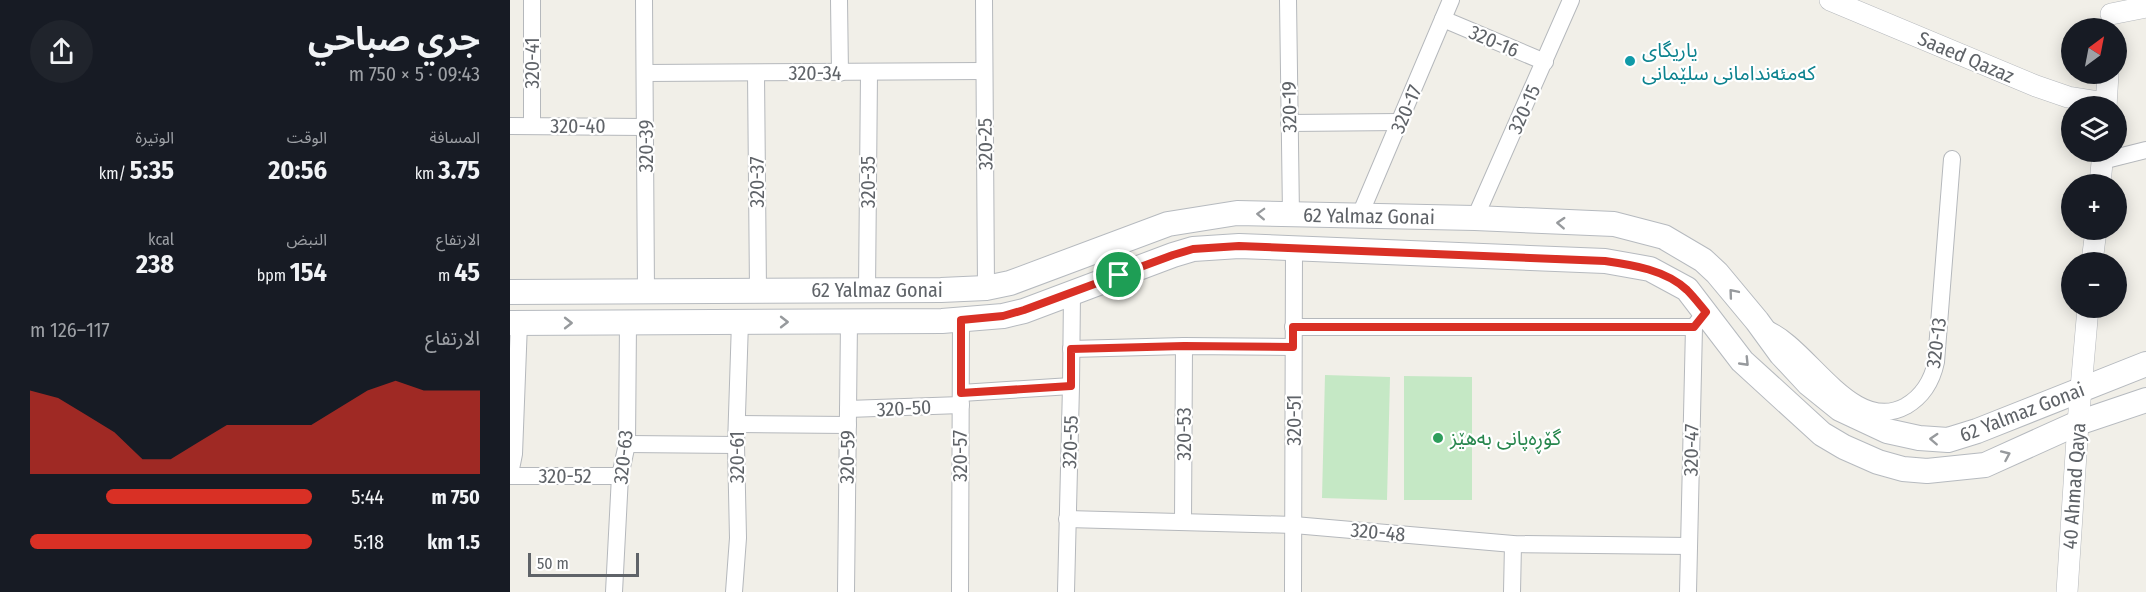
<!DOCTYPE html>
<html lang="ar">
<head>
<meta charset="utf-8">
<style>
  :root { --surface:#171b24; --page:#20242c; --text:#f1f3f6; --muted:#9ea1a6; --accent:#d93025 }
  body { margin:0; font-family:"Fira Sans Condensed","Noto Sans Arabic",sans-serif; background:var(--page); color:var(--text); direction:rtl; height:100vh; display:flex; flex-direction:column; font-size:22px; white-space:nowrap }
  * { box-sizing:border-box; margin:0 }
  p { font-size:20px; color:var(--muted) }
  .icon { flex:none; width:33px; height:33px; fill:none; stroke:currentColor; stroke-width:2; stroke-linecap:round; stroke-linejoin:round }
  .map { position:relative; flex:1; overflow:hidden; direction:ltr }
  .details { display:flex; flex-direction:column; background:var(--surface); width:510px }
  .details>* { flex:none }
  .needle { width:39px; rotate:32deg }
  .controls { position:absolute; left:1551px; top:18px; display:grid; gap:12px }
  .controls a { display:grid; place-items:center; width:66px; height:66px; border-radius:50%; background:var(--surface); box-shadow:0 3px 15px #0003; font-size:30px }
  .scale { position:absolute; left:18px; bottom:15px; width:111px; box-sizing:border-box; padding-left:6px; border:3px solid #5f6368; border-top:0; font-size:16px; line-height:21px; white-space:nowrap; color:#5f6368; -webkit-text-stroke:4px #fff; paint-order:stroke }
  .pin { position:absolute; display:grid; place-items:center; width:51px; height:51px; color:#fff; margin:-26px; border:3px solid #fff; border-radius:50%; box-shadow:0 2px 6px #0007 }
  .round { display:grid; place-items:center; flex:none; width:63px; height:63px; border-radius:32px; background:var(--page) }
  .summary { display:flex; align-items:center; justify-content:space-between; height:102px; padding:0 30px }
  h1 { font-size:33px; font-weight:700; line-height:45px }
  .figures { display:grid; grid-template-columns:repeat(3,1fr); gap:9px; height:102px; padding:6px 30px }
  .figures div { display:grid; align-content:center }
  .figures b { font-size:26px; font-weight:700 }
  .figures small { font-size:16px; font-weight:400 }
  .figures p { font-size:16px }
  .chart { height:168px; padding:12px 30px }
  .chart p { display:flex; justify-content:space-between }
  .chart svg { width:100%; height:108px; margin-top:6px; fill:var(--accent); opacity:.7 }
  ul { padding:0 30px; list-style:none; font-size:20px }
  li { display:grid; grid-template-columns:96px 72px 1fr; align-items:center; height:45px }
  li i { height:15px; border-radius:8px; background:var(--accent) }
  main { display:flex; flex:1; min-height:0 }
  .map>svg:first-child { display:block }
</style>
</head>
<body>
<main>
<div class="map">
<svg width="1636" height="592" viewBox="0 0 1636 592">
  <rect width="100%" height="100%" fill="#f1efe8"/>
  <g fill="#c5e8c5">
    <polygon points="815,375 880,377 877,500 812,498"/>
    <polygon points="894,376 962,377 962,500 894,500"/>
  </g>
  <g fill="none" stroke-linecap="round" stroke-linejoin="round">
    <g stroke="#b5b8bc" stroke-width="18">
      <g id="minor">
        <polyline points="22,0 22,126"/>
        <polyline points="134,0 136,292"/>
        <polyline points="329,0 330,73"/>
        <polyline points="474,0 476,288"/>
        <polyline points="778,0 781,215"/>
        <polyline points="933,19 1035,62"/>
        <polyline points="136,73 474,71"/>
        <polyline points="246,73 248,291"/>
        <polyline points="779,123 890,122"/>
        <polyline points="0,126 136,127"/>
        <polyline points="1592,161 1636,150"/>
        <polyline points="849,217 941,0"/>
        <polyline points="965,218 1061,0"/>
        <polyline points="357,291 359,73"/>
        <polyline points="783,327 1184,327"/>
        <path d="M1255,328c44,16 87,108 141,78 17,-10 26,-25 30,-44l16,-203"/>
        <polyline points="561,349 674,346 783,347"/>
        <polyline points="451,393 561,386"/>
        <polyline points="338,409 451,405"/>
        <polyline points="227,424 338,425"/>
        <polyline points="117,444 226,445"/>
        <polyline points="0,474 4,454 9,323"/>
        <polyline points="0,476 110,476"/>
        <polyline points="557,519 784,525 1003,544 1179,546"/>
        <polyline points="673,521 674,346"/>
        <polyline points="104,592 110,476 117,444 118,322"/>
        <polyline points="224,592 228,538 226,445 230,322"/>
        <polyline points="336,592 339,321"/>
        <polyline points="450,592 451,320"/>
        <polyline points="556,592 561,386 562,293"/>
        <polyline points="783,592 784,248"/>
        <polyline points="1002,592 1003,544"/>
        <polyline points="1178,592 1184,327 1190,319"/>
      </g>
    </g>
    <g stroke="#b5b8bc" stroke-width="22">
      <g id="tertiary">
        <polyline points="1320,0 1526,86 1558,97 1596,103"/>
        <polyline points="1601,14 1636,7"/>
        <polyline points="1596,106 1598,74"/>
        <polyline points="1590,184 1593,152"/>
        <polyline points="1582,262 1586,230"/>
        <polyline points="1557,592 1568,423 1578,308"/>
      </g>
    </g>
    <g stroke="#b6babf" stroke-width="26">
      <g id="secondary">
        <polyline points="0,292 431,290 476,288 500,283 658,224 727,213 965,218 1104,224 1154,237 1193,260 1207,273 1247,321 1271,354 1299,384 1330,409 1377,431 1409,438 1438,440 1467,431 1636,364"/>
        <polyline points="0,323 432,321 493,316 514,311 663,255 683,249 729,246 1095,261 1140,269 1177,289 1232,361 1312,434 1334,447 1368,462 1393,469 1417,471 1475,465 1568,423 1636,400"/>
      </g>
    </g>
    <use href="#minor" stroke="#fff" stroke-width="16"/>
    <use href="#tertiary" stroke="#fff" stroke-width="21"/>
    <use href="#secondary" stroke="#fff" stroke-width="24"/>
  </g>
  <defs><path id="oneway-chevron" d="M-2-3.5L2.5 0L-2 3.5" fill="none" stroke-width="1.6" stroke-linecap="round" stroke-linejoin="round" transform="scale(1.5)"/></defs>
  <g stroke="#979a9d">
    <use href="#oneway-chevron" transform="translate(751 214) rotate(-178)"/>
    <use href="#oneway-chevron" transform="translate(1051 223) rotate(-177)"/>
    <use href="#oneway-chevron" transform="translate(1223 293) rotate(-130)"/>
    <use href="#oneway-chevron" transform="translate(274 322)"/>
    <use href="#oneway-chevron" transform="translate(58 323)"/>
    <use href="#oneway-chevron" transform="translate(1235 362) rotate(46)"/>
    <use href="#oneway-chevron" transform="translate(1424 439) rotate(-177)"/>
    <use href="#oneway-chevron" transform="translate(1496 455) rotate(-24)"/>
  </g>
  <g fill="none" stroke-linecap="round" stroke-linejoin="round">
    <g stroke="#fff" stroke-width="12">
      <path id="route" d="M729,246l366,15c28,4 61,9 82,29 7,7 13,15 19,22l-12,15h-401v20l-109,-1 -113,3v37l-110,7v-73l42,-4 21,-6 149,-55 20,-6z"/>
    </g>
    <use href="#route" stroke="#d93025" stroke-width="8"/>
  </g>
  <circle fill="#0f9aa8" stroke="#fff" stroke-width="2" cx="1120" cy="61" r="6"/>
  <circle fill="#2e9e5b" stroke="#fff" stroke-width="2" cx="928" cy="438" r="6"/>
  <g text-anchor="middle" stroke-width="4.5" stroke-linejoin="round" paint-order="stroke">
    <g font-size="20" fill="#5f6368" stroke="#fff">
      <text transform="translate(984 41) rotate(23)" y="7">320-16</text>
      <text transform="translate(1456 57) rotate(23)" y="7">Saaed Qazaz</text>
      <text transform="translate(22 63) rotate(-90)" y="7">320-41</text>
      <text x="305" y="80">320-34</text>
      <text transform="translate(779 107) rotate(-91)" y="7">320-19</text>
      <text transform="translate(896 109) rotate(-67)" y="7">320-17</text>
      <text transform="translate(1014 109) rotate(-66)" y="7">320-15</text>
      <text x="68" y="133">320-40</text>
      <text transform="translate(475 144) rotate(-91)" y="7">320-25</text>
      <text transform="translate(136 146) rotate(-90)" y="7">320-39</text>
      <text transform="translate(247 182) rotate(-90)" y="7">320-37</text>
      <text transform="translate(358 182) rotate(-90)" y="7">320-35</text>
      <text transform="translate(859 216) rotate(1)" y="7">62 Yalmaz Gonai</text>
      <text x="367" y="297">62 Yalmaz Gonai</text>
      <text transform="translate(1426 343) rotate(-83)" y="7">320-13</text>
      <text transform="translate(394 408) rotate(-3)" y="7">320-50</text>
      <text transform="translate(1512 412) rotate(-21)" y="7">62 Yalmaz Gonai</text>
      <text transform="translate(784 420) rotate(-90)" y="7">320-51</text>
      <text transform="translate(674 434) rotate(-90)" y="7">320-53</text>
      <text transform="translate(560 442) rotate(-88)" y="7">320-55</text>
      <text transform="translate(1181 450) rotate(-89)" y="7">320-47</text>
      <text transform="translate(450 456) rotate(-90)" y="7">320-57</text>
      <text transform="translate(113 457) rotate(-84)" y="7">320-63</text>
      <text transform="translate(227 457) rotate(-90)" y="7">320-61</text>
      <text transform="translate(337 457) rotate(-89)" y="7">320-59</text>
      <text x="55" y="483">320-52</text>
      <text transform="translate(1564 486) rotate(-86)" y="7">40 Ahmad Qaya</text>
      <text transform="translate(868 532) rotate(5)" y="7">320-48</text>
    </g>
    <g font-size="20" fill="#0d838f" stroke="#fff" text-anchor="start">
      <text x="1132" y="57">یاریگای<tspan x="1132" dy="23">کەمئەندامانی سلێمانی</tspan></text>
    </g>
    <g font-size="20" fill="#27864d" stroke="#fff" text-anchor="start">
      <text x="940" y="445">گۆڕەپانی بەهێز</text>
    </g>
  </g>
</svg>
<div class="controls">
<a><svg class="needle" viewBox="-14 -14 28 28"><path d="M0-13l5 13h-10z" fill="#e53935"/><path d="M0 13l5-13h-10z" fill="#9ea1a6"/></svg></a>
<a><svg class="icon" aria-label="layers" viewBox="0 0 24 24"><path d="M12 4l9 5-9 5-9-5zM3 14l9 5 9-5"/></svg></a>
<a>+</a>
<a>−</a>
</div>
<div class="scale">50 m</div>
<div class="pin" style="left:609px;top:275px;background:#1e9e55"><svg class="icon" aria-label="arrive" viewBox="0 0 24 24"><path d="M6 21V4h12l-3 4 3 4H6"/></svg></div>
</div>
<section class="details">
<div class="summary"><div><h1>جري صباحي</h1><p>09:43 · 5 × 750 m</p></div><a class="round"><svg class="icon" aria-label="share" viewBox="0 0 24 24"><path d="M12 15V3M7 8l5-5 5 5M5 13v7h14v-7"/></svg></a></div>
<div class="figures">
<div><p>المسافة</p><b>3.75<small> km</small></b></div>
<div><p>الوقت</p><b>20:56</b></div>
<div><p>الوتيرة</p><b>5:35<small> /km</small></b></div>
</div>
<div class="figures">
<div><p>الارتفاع</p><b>45<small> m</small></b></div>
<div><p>النبض</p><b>154<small> bpm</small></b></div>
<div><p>kcal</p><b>238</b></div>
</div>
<div class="chart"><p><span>الارتفاع</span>117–126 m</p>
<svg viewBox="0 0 160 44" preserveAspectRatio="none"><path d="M0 44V10L10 13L20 20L30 27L40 38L50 38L60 31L70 24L80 24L90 24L100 24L110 17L120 10L130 6L140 10L150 10L160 10V44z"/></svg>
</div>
<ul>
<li><b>750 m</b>5:44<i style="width:73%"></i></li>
<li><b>1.5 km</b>5:18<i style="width:100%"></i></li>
</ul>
</section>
</main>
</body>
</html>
